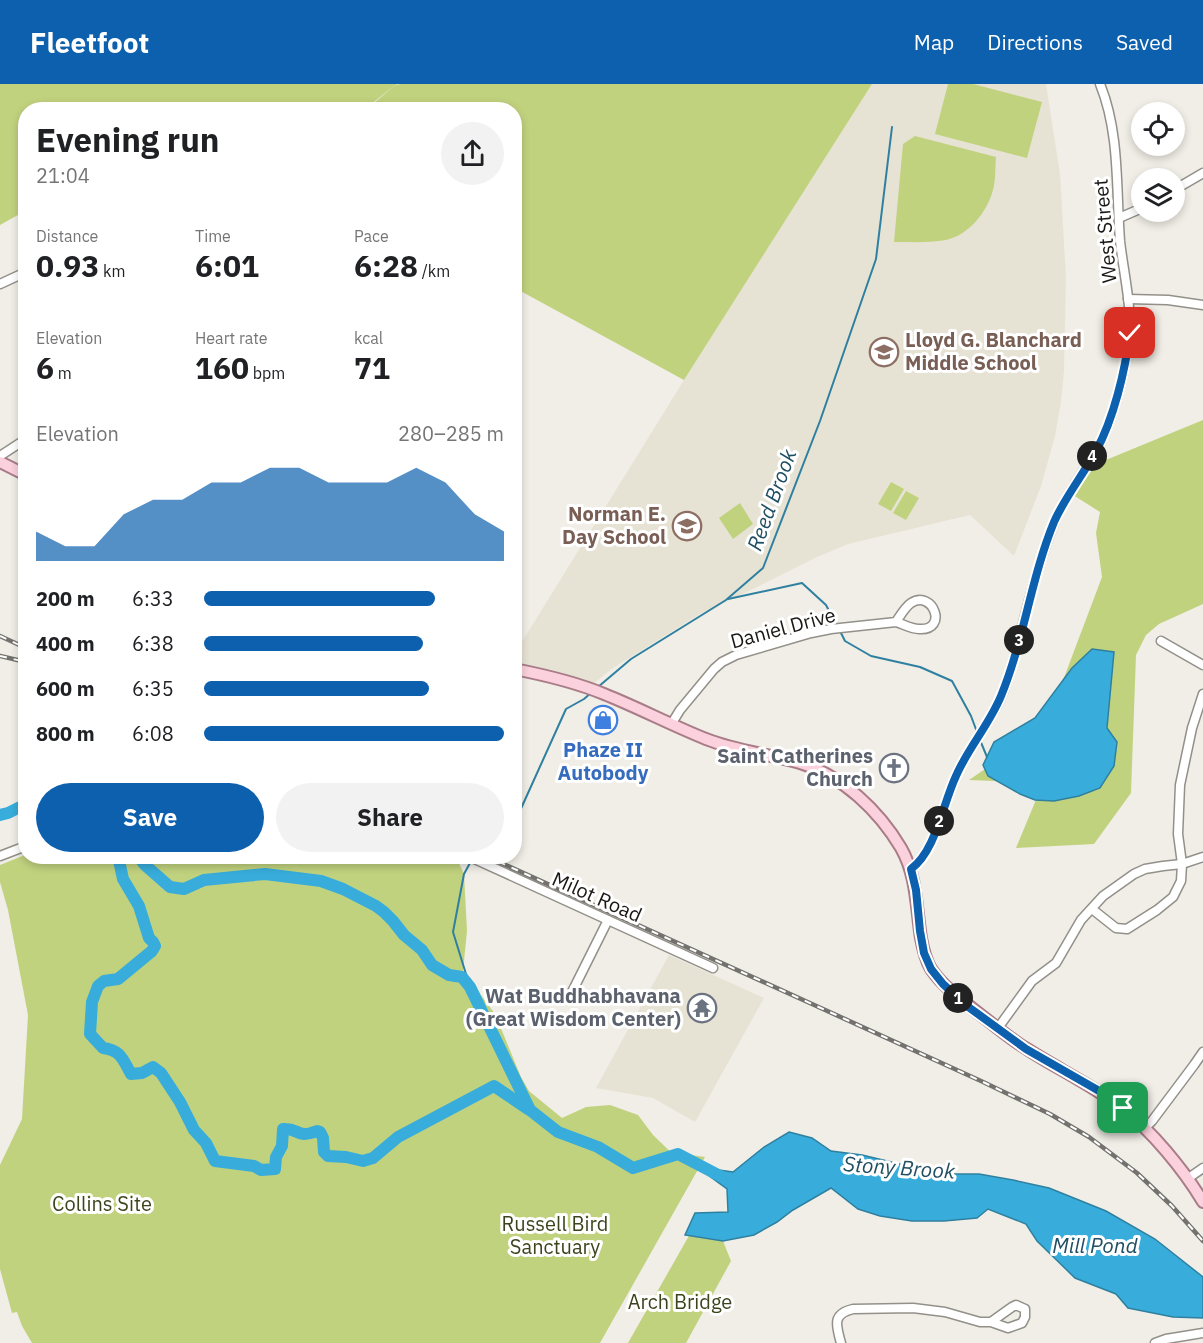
<!DOCTYPE html>
<html lang="en">
<head>
<meta charset="utf-8">
<style>
  :root { --surface:#fff; --page:#f2f2f2; --text:#202124; --muted:#757577; --accent:#0c60ae }
  body { margin:0; font-family:"IBM Plex Sans",sans-serif; background:var(--page); color:var(--text); height:100vh; display:flex; flex-direction:column; font-size:22px; white-space:nowrap }
  * { box-sizing:border-box; margin:0 }
  p { font-size:20px; color:var(--muted) }
  .icon { flex:none; width:33px; height:33px; fill:none; stroke:currentColor; stroke-width:2; stroke-linecap:round; stroke-linejoin:round }
  .map { position:relative; flex:1; overflow:hidden }
  .sheet { position:absolute; left:18px; top:18px; width:504px; height:762px; display:flex; flex-direction:column; background:var(--surface); border-radius:24px; box-shadow:0 3px 9px #0003 }
  .sheet>* { flex:none }
  .tools { position:absolute; left:1131px; top:18px; display:grid; gap:12px }
  .tools a { display:grid; place-items:center; width:54px; height:54px; border-radius:50%; background:var(--surface); box-shadow:0 3px 9px #0003; font-size:30px }
  .pin { position:absolute; display:grid; place-items:center; width:51px; height:51px; color:#fff; margin:-26px; border-radius:12px; box-shadow:0 3px 9px #0006 }
  .km { position:absolute; width:30px; height:30px; margin:-15px; border-radius:50%; background:#222; color:#fff; font-size:16px; line-height:30px; text-align:center }
  .round { display:grid; place-items:center; flex:none; width:63px; height:63px; border-radius:32px; background:var(--page) }
  .headline { display:flex; align-items:center; justify-content:space-between; height:102px; padding:0 18px }
  h1 { font-size:33px; font-weight:700; line-height:45px }
  .metrics { display:grid; grid-template-columns:repeat(3,1fr); gap:9px; height:102px; padding:6px 18px }
  .metrics div { display:grid; align-content:center }
  .metrics b { font-size:30px; font-weight:700 }
  .metrics small { font-size:16px; font-weight:400 }
  .metrics p { font-size:16px }
  .chart { height:168px; padding:12px 18px }
  .chart p { display:flex; justify-content:space-between }
  .chart svg { width:100%; height:108px; margin-top:6px; fill:var(--accent); opacity:.7 }
  .primary-button { display:flex; gap:12px; margin-top:auto; padding:12px 18px }
  .primary-button a { flex:1; height:69px; border-radius:36px; background:var(--accent); color:#fff; font-size:24px; font-weight:700; line-height:69px; text-align:center }
  .primary-button a+a { background:var(--page); color:var(--text) }
  ul { padding:0 18px; list-style:none; font-size:20px }
  li { display:grid; grid-template-columns:96px 72px 1fr; align-items:center; height:45px }
  li i { height:15px; border-radius:8px; background:var(--accent) }
  header { display:flex; align-items:center; gap:36px; box-sizing:border-box; height:84px; padding:0 30px; background:var(--accent); color:#fff }
  header strong { font-size:28px }
  nav { display:flex; gap:33px; margin-inline-start:auto; font-size:21px }
  .map>svg:first-child { display:block }
</style>
</head>
<body>
<header>
<strong>Fleetfoot</strong>
<nav><a>Map</a><a>Directions</a><a>Saved</a></nav>
</header>
<div class="map">
<svg width="1203" height="1259" viewBox="0 0 1203 1259">
  <rect width="100%" height="100%" fill="#f0eee6"/>
  <g fill="#e7e3d4">
    <polygon points="872,0 1046,0 1060,90 1066,193 1064,287 1061,318 1055,352 1041,402 1014,472 970,431 848,460 817,473 747,508 700,530 613,584 594,599 553,586 515,579 515,569 684,296"/>
    <polygon points="669,871 764,914 695,1038 653,1014 596,1004"/>
  </g>
  <g fill="#c1d27e">
    <polygon points="0,0 398,0 394,2 365,25 26,26 25,127 0,141"/>
    <polygon points="400,0 872,0 684,296 515,204 514,26 367,25 394,2"/>
    <polygon points="948,0 973,0 1042,18 1027,74 935,50"/>
    <path d="M915,52l81,21c-1,10 0,22 -3,33 -6,22 -24,45 -47,50 -16,3 -35,2 -52,2l9,-98z"/>
    <polygon points="1203,336 1203,520 1159,540 1146,551 1136,571 1131,709 1094,760 1016,764 1043,699 969,696 1045,644 1102,493 1096,449 1100,428 1070,409 1084,385"/>
    <polygon points="891,398 904,405 891,427 878,420"/>
    <polygon points="906,407 919,414 906,436 893,429"/>
    <polygon points="740,419 753,440 733,455 719,434"/>
    <polygon points="25,771 26,772 441,772 458,777 464,790 467,847 463,887 495,930 521,993 529,1007 562,1034 586,1023 610,1021 638,1031 653,1051 679,1076 691,1071 705,1073 600,1259 32,1259 22,1242 17,1228 12,1229 0,1185 0,1081 22,1035 28,931 8,826 0,798 0,781"/>
    <polygon points="690,1150 723,1157 731,1177 686,1259 628,1259"/>
  </g>
  <g fill="#38addb" stroke="#2f80a0" stroke-width="1.5">
    <polygon points="1092,565 1114,568 1107,644 1117,658 1114,682 1100,704 1079,712 1054,717 1035,716 1020,710 988,692 983,681 994,658 1035,634 1072,584"/>
    <polygon points="789,1048 812,1054 831,1067 862,1071 942,1090 979,1090 1013,1096 1049,1104 1106,1127 1155,1155 1203,1193 1203,1234 1173,1233 1128,1224 1116,1210 1075,1194 1037,1157 1026,1140 988,1125 977,1134 944,1137 912,1137 880,1132 858,1125 831,1104 793,1126 777,1138 754,1151 723,1157 685,1151 695,1129 728,1128 727,1105 708,1091 712,1085 733,1088 764,1063"/>
  </g>
  <g fill="none" stroke-linecap="round" stroke-linejoin="round">
    <g stroke="#2f80a0" stroke-width="2">
      <polyline points="728,515 802,499 826,521 837,542"/>
      <polyline points="840,547 845,557 871,572 920,583 952,597 971,632 977,648"/>
      <polyline points="598,603 631,575 726,516 763,484 820,337 876,175 892,43"/>
      <polyline points="980,656 987,673"/>
      <polyline points="514,735 519,729 566,625 584,615 592,608"/>
      <polyline points="470,779 464,790 453,848 470,903"/>
    </g>
    <g stroke="#38addb" stroke-width="12">
      <polyline points="0,731 8,729 26,720"/>
      <path d="M118,772l5,23 16,27 10,32 4,4 2,4 -3,5 -34,28 -14,2 -6,5 -6,16 -2,32 13,14c18,2 20,12 28,26l11,-1 11,-6 8,6 19,29 14,28 12,13 9,18 39,5 7,4 14,-1 1,-12 6,-11 1,-17c17,-1 13,10 34,2l3,1 3,6 1,14 4,4 18,1 17,4 10,-3 25,-21 96,-51 34,23"/>
      <polyline points="138,772 145,781 170,803 184,805 204,796 265,790 321,797 343,805 376,822 384,828 393,837 404,851 422,866 432,881 449,891 462,893 470,903 530,1026 558,1048 598,1063 633,1084 678,1070 724,1094"/>
    </g>
    <g stroke="#929089" stroke-width="11">
      <g id="minor">
        <polyline points="1174,106 1203,89"/>
        <polyline points="1119,134 1142,124"/>
        <polyline points="0,200 26,188"/>
        <polyline points="1128,215 1168,216 1203,221"/>
        <polyline points="0,372 26,355"/>
        <polyline points="1161,557 1203,581"/>
        <path d="M672,639l8,-13 34,-41 8,-7 14,-7 75,-22 20,-4 65,-7c4,-6 9,-15 15,-19 22,-14 38,28 8,26 -8,0 -16,-5 -23,-7"/>
        <polyline points="0,772 26,762"/>
        <polyline points="468,772 713,884"/>
        <path d="M911,785c25,-19 32,-65 45,-93 12,-28 33,-51 45,-79 9,-21 14,-43 20,-65 9,-37 19,-73 33,-109 10,-25 27,-47 41,-70 17,-30 27,-70 33,-104 6,-36 -4,-72 -8,-108 -4,-52 0,-108 -20,-157"/>
        <polyline points="1092,825 1116,844 1127,845 1157,826 1173,813 1181,797 1182,780 1178,750 1180,701 1192,644 1203,610"/>
        <polyline points="571,910 608,836"/>
        <polyline points="998,944 1032,897 1056,879 1081,836 1103,812 1134,790 1145,785 1163,782 1182,780 1203,773"/>
        <polyline points="1145,1044 1152,1037 1194,981 1203,968"/>
        <polyline points="1187,1095 1203,1084"/>
        <path d="M841,1259c-5,-18 -9,-29 12,-34l60,-1 32,4 35,10h11l17,6 14,-5 3,-6v-8l-9,-4 -4,2 -21,15"/>
        <polyline points="1155,1259 1166,1255 1203,1249"/>
      </g>
    </g>
    <g stroke="#a97c88" stroke-width="14">
      <g id="major">
        <polyline points="0,378 26,391"/>
        <path d="M514,585c31,6 61,13 90,25 35,14 67,31 102,45 30,12 63,15 94,24 43,13 79,48 101,85 16,28 15,59 20,90 2,11 4,21 10,31 5,7 12,15 19,21 11,10 23,19 36,29 13,10 26,21 41,30 31,20 65,36 95,59 29,22 62,62 81,94"/>
      </g>
    </g>
    <use href="#minor" stroke="#fff" stroke-width="8"/>
    <use href="#major" stroke="#fad1dd" stroke-width="10"/>
    <g stroke="#73726e" stroke-width="4.5">
      <g id="rail">
        <polyline points="0,552 26,564"/>
        <polyline points="0,572 26,578"/>
        <polyline points="486,772 812,920 981,997 1050,1030 1089,1053 1137,1089 1172,1122 1203,1157"/>
      </g>
    </g>
    <use href="#rail" stroke="#fff" stroke-width="2" stroke-dasharray="7" stroke-linecap="butt"/>
  </g>
  <g fill="none" stroke-linecap="round" stroke-linejoin="round">
    <g stroke="#fff" stroke-width="12">
      <path id="route" d="M1123,1024l-22,-16 -75,-43 -59,-43 -24,-22 -12,-15 -7,-16 -4,-22 -4,-41 -5,-21c25,-18 32,-66 45,-93 12,-28 33,-51 45,-80 23,-56 30,-118 53,-174 11,-25 29,-47 42,-71 18,-33 29,-80 34,-118"/>
    </g>
    <use href="#route" stroke="#0c60ae" stroke-width="8"/>
  </g>
  <defs>
    <g id="school-ring" transform="scale(1.5)"><circle r="9.5" fill="#fff" stroke="#8d6e63" stroke-width="1.5"/><path d="M0-5L7-2L0 1L-7-2ZM-4 1L0 2.5L4 1V4Q0 6-4 4Z" fill="#8d6e63"/></g>
    <g id="shop-ring" transform="scale(1.5)"><circle r="9.5" fill="#fff" stroke="#3f7fe0" stroke-width="1.5"/><path d="M-5-2.5h2.3a2.7 3.5 0 0 1 5.4 0H5L5.5 6h-11ZM-1.5-2.5h3a1.5 2.3 0 0 0-3 0Z" fill="#3f7fe0"/></g>
    <g id="church-ring" transform="scale(1.5)"><circle r="9.5" fill="#fff" stroke="#6b7280" stroke-width="1.5"/><path d="M-1.2-6h2.4v3.5h3.3v2.4h-3.3V6h-2.4V-.1h-3.3v-2.4h3.3Z" fill="#6b7280"/></g>
    <g id="temple-ring" transform="scale(1.5)"><circle r="9.5" fill="#fff" stroke="#6b7280" stroke-width="1.5"/><path d="M0-6L5-2H3V0L6.5 2.5H4V6H1.5V3h-3V6H-4V2.5H-6.5L-3 0V-2H-5Z" fill="#6b7280"/></g>
  </defs>
  <g fill-rule="evenodd">
    <use href="#school-ring" x="884" y="268"/>
    <use href="#school-ring" x="687" y="442"/>
    <use href="#shop-ring" x="603" y="636"/>
    <use href="#church-ring" x="894" y="684"/>
    <use href="#temple-ring" x="702" y="924"/>
  </g>
  <g text-anchor="middle" stroke-width="6" stroke-linejoin="round" paint-order="stroke">
    <g font-size="20" fill="#191816" stroke="#fff">
      <text transform="translate(1105 147) rotate(-95)" y="7">West Street</text>
      <text transform="translate(783 544) rotate(-15)" y="7">Daniel Drive</text>
      <text transform="translate(597 813) rotate(24)" y="7">Milot Road</text>
    </g>
    <g font-size="20" font-weight="bold" fill="#785e54" stroke="#fff" text-anchor="start">
      <text x="905" y="263">Lloyd G. Blanchard<tspan x="905" dy="23">Middle School</tspan></text>
      <text x="666" y="437" text-anchor="end">Norman E.<tspan x="666" dy="23">Day School</tspan></text>
    </g>
    <g font-size="20" font-weight="bold" fill="#366cbe" stroke="#fff">
      <text x="603" y="673">Phaze II<tspan x="603" dy="23">Autobody</tspan></text>
    </g>
    <g font-size="20" font-weight="bold" fill="#5b616d" stroke="#fff" text-anchor="end">
      <text x="873" y="679">Saint Catherines<tspan x="873" dy="23">Church</tspan></text>
      <text x="681" y="919">Wat Buddhabhavana<tspan x="681" dy="23">(Great Wisdom Center)</tspan></text>
    </g>
    <g font-size="20" fill="#3c441d" stroke="#fff">
      <text x="102" y="1127">Collins Site</text>
      <text x="555" y="1147">Russell Bird<tspan x="555" dy="23">Sanctuary</tspan></text>
      <text x="680" y="1225">Arch Bridge</text>
    </g>
    <g font-size="21" font-style="italic" fill="#204f63" stroke="#fff">
      <text transform="translate(772 416) rotate(-70)" y="7">Reed Brook</text>
      <text transform="translate(899 1084) rotate(4)" y="7">Stony Brook</text>
      <text x="1095" y="1169">Mill Pond</text>
    </g>
  </g>
</svg>
<div class="tools">
<a><svg class="icon" aria-label="locate" viewBox="0 0 24 24"><circle cx="12" cy="12" r="6"/><path d="M12 2v4M12 18v4M2 12h4M18 12h4"/></svg></a>
<a><svg class="icon" aria-label="layers" viewBox="0 0 24 24"><path d="M12 4l9 5-9 5-9-5zM3 14l9 5 9-5"/></svg></a>
</div>
<div class="pin" style="left:1123px;top:1024px;background:#1e9e55"><svg class="icon" aria-label="arrive" viewBox="0 0 24 24"><path d="M6 21V4h12l-3 4 3 4H6"/></svg></div>
<div class="pin" style="left:1130px;top:249px;background:#d93025"><svg class="icon" aria-label="check" viewBox="0 0 24 24"><path d="M5 12l5 5 9-10"/></svg></div>
<b class="km" style="left:958px;top:914px">1</b>
<b class="km" style="left:939px;top:737px">2</b>
<b class="km" style="left:1019px;top:556px">3</b>
<b class="km" style="left:1092px;top:372px">4</b>
<section class="sheet">
<div class="headline"><div><h1>Evening run</h1><p>21:04</p></div><a class="round"><svg class="icon" aria-label="share" viewBox="0 0 24 24"><path d="M12 15V3M7 8l5-5 5 5M5 13v7h14v-7"/></svg></a></div>
<div class="metrics">
<div><p>Distance</p><b>0.93<small> km</small></b></div>
<div><p>Time</p><b>6:01</b></div>
<div><p>Pace</p><b>6:28<small> /km</small></b></div>
</div>
<div class="metrics">
<div><p>Elevation</p><b>6<small> m</small></b></div>
<div><p>Heart rate</p><b>160<small> bpm</small></b></div>
<div><p>kcal</p><b>71</b></div>
</div>
<div class="chart"><p><span>Elevation</span>280–285 m</p>
<svg viewBox="0 0 160 44" preserveAspectRatio="none"><path d="M0 44V32L10 38L20 38L30 25L40 19L50 19L60 12L70 12L80 6L90 6L100 12L110 12L120 12L130 6L140 12L150 25L160 32V44z"/></svg>
</div>
<ul>
<li><b>200 m</b>6:33<i style="width:77%"></i></li>
<li><b>400 m</b>6:38<i style="width:73%"></i></li>
<li><b>600 m</b>6:35<i style="width:75%"></i></li>
<li><b>800 m</b>6:08<i style="width:100%"></i></li>
</ul>
<div class="primary-button"><a>Save</a><a>Share</a></div>
</section>
</div>
</body>
</html>
